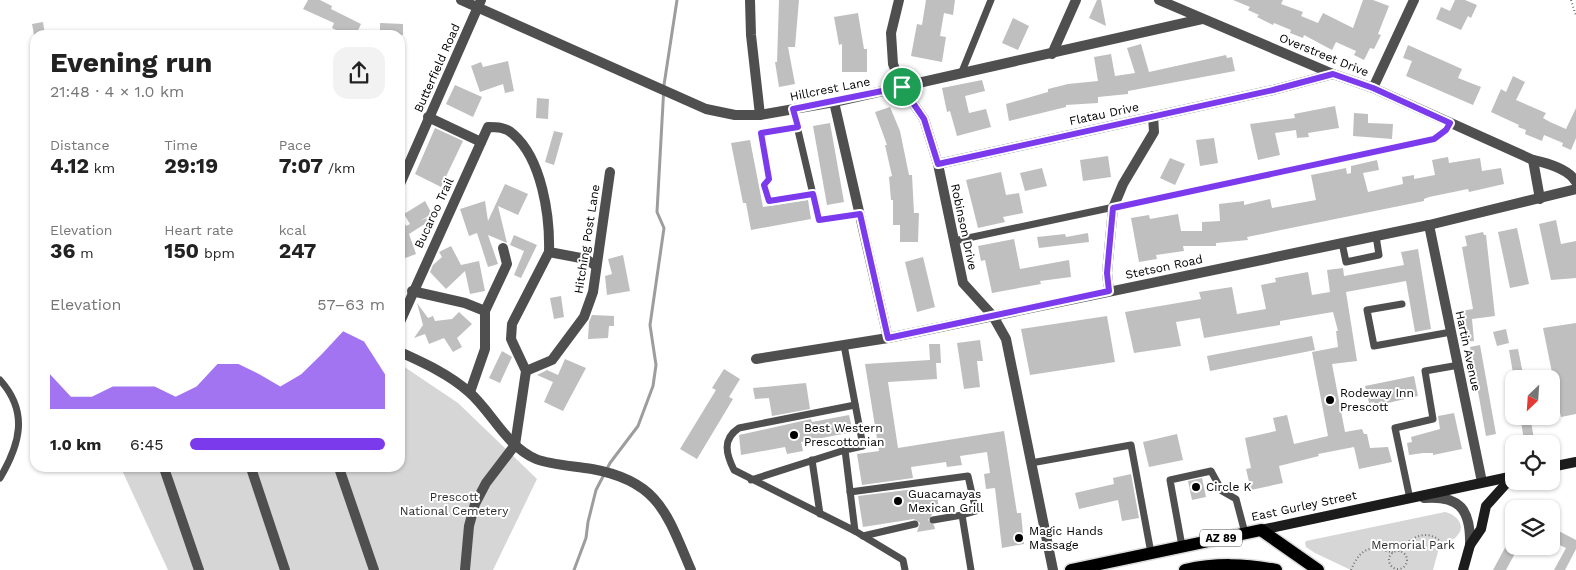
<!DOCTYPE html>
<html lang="en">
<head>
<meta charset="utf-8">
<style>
  :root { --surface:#fff; --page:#f2f2f2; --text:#222; --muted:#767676; --accent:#7c3aed }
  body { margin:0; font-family:"Work Sans",sans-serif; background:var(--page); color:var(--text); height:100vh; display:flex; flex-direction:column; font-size:19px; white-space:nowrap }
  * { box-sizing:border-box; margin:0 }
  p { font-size:16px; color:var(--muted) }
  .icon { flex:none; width:28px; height:28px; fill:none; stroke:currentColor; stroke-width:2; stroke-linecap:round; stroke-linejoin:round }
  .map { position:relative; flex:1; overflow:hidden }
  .drawer { position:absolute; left:30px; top:30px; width:375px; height:442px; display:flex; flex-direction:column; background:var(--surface); border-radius:15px; box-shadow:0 1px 4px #0004 }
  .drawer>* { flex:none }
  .needle { width:32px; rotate:205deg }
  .fabs { position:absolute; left:1505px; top:370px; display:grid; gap:10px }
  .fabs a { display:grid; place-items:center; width:55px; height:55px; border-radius:10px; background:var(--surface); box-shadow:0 1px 4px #0004; font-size:25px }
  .pin { position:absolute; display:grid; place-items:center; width:42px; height:42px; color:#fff; margin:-21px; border:2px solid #fff; border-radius:50%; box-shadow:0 1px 5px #0007 }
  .round { display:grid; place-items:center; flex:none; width:52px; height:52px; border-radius:15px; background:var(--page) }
  .overview { display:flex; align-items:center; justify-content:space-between; height:85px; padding:0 20px }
  h1 { font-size:28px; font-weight:700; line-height:38px }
  .figures { display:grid; grid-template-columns:repeat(3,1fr); gap:8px; height:85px; padding:5px 20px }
  .figures div { display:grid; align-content:center }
  .figures b { font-size:21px; font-weight:700 }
  .figures small { font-size:14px; font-weight:400 }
  .figures p { font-size:14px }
  .chart { height:140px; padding:10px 20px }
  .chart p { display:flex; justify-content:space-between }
  .chart svg { width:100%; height:90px; margin-top:5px; fill:var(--accent); opacity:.7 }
  ul { padding:0 20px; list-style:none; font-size:16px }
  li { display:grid; grid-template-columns:80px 60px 1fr; align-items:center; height:38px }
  li i { height:12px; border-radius:6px; background:var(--accent) }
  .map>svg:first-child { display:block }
</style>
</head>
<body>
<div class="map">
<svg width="1576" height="570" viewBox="0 0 1576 570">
  <rect width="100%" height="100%" fill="#fff"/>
  <g fill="#d6d6d6">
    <polygon points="400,364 458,403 537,479 493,570 168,570 121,468 400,468"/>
    <path d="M1445,512c11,2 22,14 12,24 -5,5 -13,8 -18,12l-6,22h-82l-36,-17 -9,-6 -1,-4 1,-2z"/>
  </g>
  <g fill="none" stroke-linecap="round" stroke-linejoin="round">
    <polyline stroke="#9d9d9d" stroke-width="3" points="574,570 586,538 588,522 596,490 610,463 638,426 653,386 656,365 650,325 664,228 657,212 664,85 677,0"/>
  </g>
  <g fill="#bfbfbf">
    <polygon points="308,0 320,0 332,6 331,9 361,24 356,35 346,35 332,28 334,23 303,9"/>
    <polygon points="779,0 799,0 795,47 788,47 795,84 779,87 775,62 777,62"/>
    <polygon points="926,0 955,0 953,15 944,13 940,36 946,37 942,62 911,56 917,24 922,25"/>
    <polygon points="1097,0 1101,0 1106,26 1089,18"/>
    <polygon points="1233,0 1283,0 1281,4 1303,12 1301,16 1318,23 1323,13 1353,28 1363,0 1373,0 1389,6 1378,34 1381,35 1374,49 1370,48 1364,60 1354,55 1356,51 1336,42 1332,50 1304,35 1303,38 1290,33 1291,30 1274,23 1273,25 1257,17 1259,15 1248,10 1250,7"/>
    <polygon points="1455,0 1465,0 1477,5 1471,18 1468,16 1461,30 1436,19 1441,7 1450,11"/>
    <polygon points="858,13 864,49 867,49 867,72 842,72 842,44 839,45 834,17"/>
    <polygon points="1013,18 1029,26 1018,50 1002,43"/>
    <polygon points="43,22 45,35 34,35 32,24"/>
    <polygon points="380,23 403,24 403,35 380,35"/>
    <polygon points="1141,44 1149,72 1226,55 1227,58 1232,57 1235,71 1128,91 1128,94 1098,97 1098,103 1066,105 1066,107 1009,121 1006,104 1048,92 1048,89 1068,84 1098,81 1094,57 1111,54 1115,76 1135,73 1127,48"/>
    <polygon points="1408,45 1462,69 1458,78 1481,87 1473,105 1406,76 1412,61 1403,58"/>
    <polygon points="508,61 514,91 505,93 503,84 480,92 471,66 481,62 483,67"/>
    <polygon points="1513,76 1525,82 1516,100 1546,113 1543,118 1550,122 1566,129 1576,108 1576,138 1571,150 1562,146 1563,143 1544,135 1542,141 1525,134 1526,130 1518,127 1519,125 1491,112 1501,89 1506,92"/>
    <polygon points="982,80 985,91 965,96 969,113 986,109 991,127 957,136 950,111 947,112 942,88"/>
    <polygon points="455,85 482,97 473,117 446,104"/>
    <polygon points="537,98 549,99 548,119 536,118"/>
    <polygon points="1335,106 1339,128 1308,133 1309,137 1297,138 1296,130 1275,133 1280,155 1258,160 1250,124 1295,118 1294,114"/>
    <polygon points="890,107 900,131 909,175 912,175 914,213 919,213 918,242 900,242 900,225 893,225 893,200 891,200 889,177 892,176 885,145 887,145 875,112"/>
    <polygon points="1354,113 1368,114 1368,123 1393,124 1392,139 1353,136"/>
    <polygon points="830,123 844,202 827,205 813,126"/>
    <polygon points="435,128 463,141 441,187 415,174"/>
    <polygon points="554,131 563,133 554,165 545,162"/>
    <polygon points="1214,138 1218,163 1200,166 1196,140"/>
    <polygon points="750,140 763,207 808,200 811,219 751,230 746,203 743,203 731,143"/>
    <polygon points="1108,156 1111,177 1083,181 1080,160"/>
    <polygon points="1448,157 1449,163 1480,158 1482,171 1501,168 1504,184 1469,192 1468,189 1429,197 1424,199 1424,201 1247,237 1248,240 1216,243 1216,246 1183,246 1184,251 1156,255 1157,259 1139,262 1131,218 1149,215 1150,219 1178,214 1181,231 1202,231 1202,222 1220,221 1219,204 1244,201 1244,205 1270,199 1272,208 1316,200 1311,175 1346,168 1347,174 1351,173 1351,166 1377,160 1379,170 1363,173 1368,192 1403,184 1402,177 1414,175 1414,179 1435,175 1432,160"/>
    <polygon points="1170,158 1185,164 1175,185 1160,178"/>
    <polygon points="1042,168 1047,186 1025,191 1020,173"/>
    <polygon points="1001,172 1006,195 1019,193 1023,213 1003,217 1005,222 978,228 966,180"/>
    <polygon points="505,184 528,194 518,215 498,206 507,243 488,235 498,264 488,267 477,233 469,236 460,209 485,201 488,221"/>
    <polygon points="425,201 432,214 420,221 427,218 428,222 409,234 416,254 400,260 400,212 406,226 410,224 404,214"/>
    <polygon points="1556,220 1561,244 1576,241 1576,278 1551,280 1539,224"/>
    <polygon points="1517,228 1529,284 1510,288 1498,232"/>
    <polygon points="1483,232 1484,235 1486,235 1495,316 1472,319 1474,341 1465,342 1461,311 1473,309 1462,247 1467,246 1465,236"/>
    <polygon points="1088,233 1089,242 1039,248 1037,237 1065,234 1066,237"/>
    <polygon points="514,235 537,245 521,278 514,275 524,251 510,245"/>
    <polygon points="1014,239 1020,269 1069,260 1071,277 1040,281 1041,284 992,293 985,260 981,261 978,246"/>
    <polygon points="451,246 461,265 479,261 485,291 470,294 465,271 446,289 430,272 433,265 442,257 439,252"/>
    <polygon points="1418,249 1431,329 1415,332 1406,281 1346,292 1357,361 1332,364 1345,432 1362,429 1364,434 1367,434 1370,448 1388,447 1392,462 1359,469 1354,447 1318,454 1319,456 1279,466 1283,483 1251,490 1246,469 1251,468 1245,438 1276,431 1273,418 1287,415 1294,444 1328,436 1312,352 1338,347 1336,331 1338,331 1333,312 1280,321 1280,325 1204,338 1200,318 1176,322 1181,346 1134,353 1125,312 1201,299 1199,292 1232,287 1237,314 1266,309 1261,285 1276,282 1275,278 1308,272 1312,295 1330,292 1327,270 1343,268 1344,276 1404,265 1401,252"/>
    <polygon points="623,255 630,291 607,295 605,276 612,274 608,259"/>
    <polygon points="923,257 935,307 917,312 905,262"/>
    <polygon points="561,296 564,317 554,319 550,298"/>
    <polygon points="417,303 428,318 433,316 435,321 452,319 459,312 472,324 457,338 462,347 453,352 444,338 429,344 425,334 414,338 423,325"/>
    <polygon points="592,315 614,316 614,326 609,326 608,338 588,339 589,322"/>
    <polygon points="1107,316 1115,362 1030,375 1021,329"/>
    <polygon points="1576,323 1576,414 1561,417 1543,328"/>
    <polygon points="1506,329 1509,343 1497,346 1493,332"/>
    <polygon points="1312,336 1315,350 1210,371 1207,356"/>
    <polygon points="980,340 983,361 977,361 980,387 964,389 957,343"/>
    <polygon points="929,344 940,344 941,363 936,363 937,379 888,382 898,448 1004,431 1017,513 1021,513 1024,544 1002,548 995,488 986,489 984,474 990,473 987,452 960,456 962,465 947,467 946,462 911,467 913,478 862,485 857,454 879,451 865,364 930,360"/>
    <polygon points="1480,345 1496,434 1486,436 1470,347"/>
    <polygon points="1518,349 1524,379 1514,379 1509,350"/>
    <polygon points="502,351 512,357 500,383 489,378"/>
    <polygon points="565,359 586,368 563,411 544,402 553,382 537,375 547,370 558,375"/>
    <polygon points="724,369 740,379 729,397 733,399 697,459 680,449 716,390 712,388"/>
    <polygon points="1414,376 1418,396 1375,406 1374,402 1369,403 1365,386"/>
    <polygon points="806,383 810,409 772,416 769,398 755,399 753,388"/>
    <polygon points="1454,413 1462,449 1433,455 1433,453 1423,453 1409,455 1407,443 1412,442 1411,437 1440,429 1438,416"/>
    <polygon points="849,415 853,432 801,442 803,451 787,454 785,447 741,455 739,435 811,419 812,422"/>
    <polygon points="1520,416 1530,416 1534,439 1524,440"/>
    <polygon points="1177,434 1183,460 1149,467 1143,442"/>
    <polygon points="1131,474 1139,518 1122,521 1118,500 1079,509 1075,493 1114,484 1113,478"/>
    <polygon points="1202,478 1206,497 1192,500 1188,481"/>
    <polygon points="915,489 916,493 936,490 939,509 931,510 932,515 928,520 934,525 935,529 917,532 920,523 914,519 863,527 858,496"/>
    <polygon points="1551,527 1576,540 1576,549 1565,570 1554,570 1566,548 1551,541"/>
    <polygon points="1514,531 1514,546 1519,546 1506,570 1493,570"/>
  </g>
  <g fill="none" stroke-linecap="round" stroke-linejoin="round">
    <g stroke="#dbdbdb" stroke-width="15">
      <g id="primary">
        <polyline points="1071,570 1261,530 1318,570"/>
        <path d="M1185,570c32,-7 59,-6 91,0"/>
      </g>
    </g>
    <g stroke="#717171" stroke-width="2" stroke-dasharray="1 2.5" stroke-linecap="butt">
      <polyline points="1571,0 1576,16"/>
      <circle cx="1398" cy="560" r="9"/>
      <path d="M1399,551c12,-15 30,-24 45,-6"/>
      <path d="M1351,570c5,-12 11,-22 26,-22 5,1 10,4 16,4"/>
    </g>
    <g stroke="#4f4f4f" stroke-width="7">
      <polyline points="961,74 991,0"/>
      <polyline points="793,109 819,220 859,214"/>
      <polyline points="798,127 761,133 769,179 764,185 769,201 813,194"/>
      <polyline points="954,241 1434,139 1446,130 1450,123"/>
      <polyline points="1342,243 1346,262 1379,255 1376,236"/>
      <polyline points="1402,304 1367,310 1374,346 1451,332"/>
      <polyline points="844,345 863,446 845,450 855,531 903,560 905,570"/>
      <path d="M0,380c29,32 20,64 0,98"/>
      <path d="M855,405l-116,23c-17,11 -13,26 -5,42l121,61"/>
      <polyline points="812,460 820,514"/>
      <polyline points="1031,463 1131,445 1151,553"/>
      <polyline points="751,480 845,450"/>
      <polyline points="850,492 968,476 976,511 962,515 971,570"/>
      <polyline points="1410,499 1395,428 1433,419 1425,371 1459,365"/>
      <polyline points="933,520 962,515"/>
      <polyline points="863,536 915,524"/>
      <polyline points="1182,546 1170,480 1211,471 1222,491 1236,499 1245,533"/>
    </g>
    <g stroke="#4f4f4f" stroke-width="10">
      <polyline points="461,0 706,109 735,115 760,115 834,102 1202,19"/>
      <polyline points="750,0 751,35 760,115"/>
      <polyline points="899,0 891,33 893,64 902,87 924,119 938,164 963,283 993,316 1006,339 1053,570"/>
      <path d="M1159,0l174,74 40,14 160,72c14,3 36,9 43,22"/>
      <polyline points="1052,54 1076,0"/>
      <polyline points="1373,88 1414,0"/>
      <polyline points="834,102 888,338"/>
      <polyline points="428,117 481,142"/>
      <polyline points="1533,160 1540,199"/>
      <polyline points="938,164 1273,90 1333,74"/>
      <polyline points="400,184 481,0"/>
      <polyline points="1429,225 1482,482"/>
      <polyline points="549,252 586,259 596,266"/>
      <polyline points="412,291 465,303 485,311"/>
      <polyline points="1109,291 1107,273 1113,208 1123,184 1154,132 1153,116"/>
      <path d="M400,322l88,-195c8,0 18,0 25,7 29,25 37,82 36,118"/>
      <path d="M400,352c24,11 49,22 69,40 23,20 37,54 67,67 14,6 40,7 56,10 67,12 75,45 99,101"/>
      <polyline points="756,359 888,338 1429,225 1576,189"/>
      <polyline points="526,371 552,360 584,317 593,292 610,172"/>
      <polyline points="470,392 485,349 485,311 507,264 503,248"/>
      <polyline points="164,468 199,570"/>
      <polyline points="251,468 285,570"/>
      <polyline points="339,468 374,570"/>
      <path d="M1424,498c36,-3 47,12 46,47"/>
      <polyline points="465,570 469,526 475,504 486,483 515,445 526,371 511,339 512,324 549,252"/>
    </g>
    <g stroke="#1c1c1c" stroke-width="10">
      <polyline points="1551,467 1576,462"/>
      <polyline points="1261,530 1514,476"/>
      <polyline points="1463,570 1470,545 1481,529 1486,506 1513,476"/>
    </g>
    <use href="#primary" stroke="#000" stroke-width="12"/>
  </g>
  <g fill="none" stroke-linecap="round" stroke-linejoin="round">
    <g stroke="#fff" stroke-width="10">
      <polygon id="route" points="1333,74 1373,88 1450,123 1446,130 1434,139 1113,208 1107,273 1109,291 888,338 860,214 819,220 813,194 769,201 764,185 769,179 761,133 798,127 793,109 902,87 924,119 938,164 1273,90"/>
    </g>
    <use href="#route" stroke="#7c3aed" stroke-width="6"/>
  </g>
  <g fill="#000" stroke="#fff" stroke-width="2">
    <circle cx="1330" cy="400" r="5"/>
    <circle cx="794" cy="435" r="5"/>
    <circle cx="1196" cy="487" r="5"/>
    <circle cx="898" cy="501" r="5"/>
    <circle cx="1019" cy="538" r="5"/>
  </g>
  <g text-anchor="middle" stroke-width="4" stroke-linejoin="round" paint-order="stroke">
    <rect fill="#fff" stroke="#4c4c4c" stroke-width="1" x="1200" y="529.5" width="42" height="17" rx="4"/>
    <g font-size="11" font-weight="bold" fill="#000">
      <text x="1221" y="542">AZ 89</text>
    </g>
    <g font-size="12" fill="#000" stroke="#fff">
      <text transform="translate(1324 55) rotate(22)" y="4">Overstreet Drive</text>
      <text transform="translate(437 68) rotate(-66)" y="4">Butterfield Road</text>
      <text transform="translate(830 89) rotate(-11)" y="4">Hillcrest Lane</text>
      <text transform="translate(1104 114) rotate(-12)" y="4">Flatau Drive</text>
      <text transform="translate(434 213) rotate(-65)" y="4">Bucaroo Trail</text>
      <text transform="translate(964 227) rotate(78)" y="4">Robinson Drive</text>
      <text transform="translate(587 239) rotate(-81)" y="4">Hitching Post Lane</text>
      <text transform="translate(1164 267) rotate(-12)" y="4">Stetson Road</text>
      <text transform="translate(1468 351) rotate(78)" y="4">Hartin Avenue</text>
      <text transform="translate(1304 506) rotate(-12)" y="4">East Gurley Street</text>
    </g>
    <g font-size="12" fill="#000" stroke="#fff" text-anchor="start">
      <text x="1340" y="397">Rodeway Inn<tspan x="1340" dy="14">Prescott</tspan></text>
      <text x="804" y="432">Best Western<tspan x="804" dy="14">Prescottonian</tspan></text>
      <text x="1206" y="491">Circle K</text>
      <text x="908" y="498">Guacamayas<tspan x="908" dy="14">Mexican Grill</tspan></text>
      <text x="1029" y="535">Magic Hands<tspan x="1029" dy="14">Massage</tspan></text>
    </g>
    <g font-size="12" fill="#2d2d2d" stroke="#fff">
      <text x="454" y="501">Prescott<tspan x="454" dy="14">National Cemetery</tspan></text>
      <text x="1413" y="549">Memorial Park</text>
    </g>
  </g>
</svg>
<div class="fabs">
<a><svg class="needle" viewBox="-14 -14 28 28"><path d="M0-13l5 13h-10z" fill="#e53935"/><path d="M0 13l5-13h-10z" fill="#767676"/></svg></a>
<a><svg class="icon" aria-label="locate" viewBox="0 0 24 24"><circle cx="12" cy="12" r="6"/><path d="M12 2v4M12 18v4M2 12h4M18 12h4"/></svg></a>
<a><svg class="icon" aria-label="layers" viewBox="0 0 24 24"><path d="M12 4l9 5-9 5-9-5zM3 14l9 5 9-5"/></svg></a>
</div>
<div class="pin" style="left:902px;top:87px;background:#1e9e55"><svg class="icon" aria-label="arrive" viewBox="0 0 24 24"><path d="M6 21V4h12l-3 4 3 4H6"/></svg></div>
<section class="drawer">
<div class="overview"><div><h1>Evening run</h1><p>21:48 · 4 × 1.0 km</p></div><a class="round"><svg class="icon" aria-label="share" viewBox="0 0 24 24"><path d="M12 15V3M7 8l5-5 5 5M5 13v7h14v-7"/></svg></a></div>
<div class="figures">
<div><p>Distance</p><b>4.12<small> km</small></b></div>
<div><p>Time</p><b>29:19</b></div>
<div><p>Pace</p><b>7:07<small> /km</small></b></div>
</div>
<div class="figures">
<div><p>Elevation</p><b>36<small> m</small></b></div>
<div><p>Heart rate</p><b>150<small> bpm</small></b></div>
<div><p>kcal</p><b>247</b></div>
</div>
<div class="chart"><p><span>Elevation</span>57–63 m</p>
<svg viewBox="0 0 160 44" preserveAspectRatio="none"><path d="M0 44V27L10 38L20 38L30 33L40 33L50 33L60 38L70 33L80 22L90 22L100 27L110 33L120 27L130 17L140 6L150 11L160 27V44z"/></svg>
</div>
<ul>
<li><b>1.0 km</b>6:45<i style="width:100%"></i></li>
</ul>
</section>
</div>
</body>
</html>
